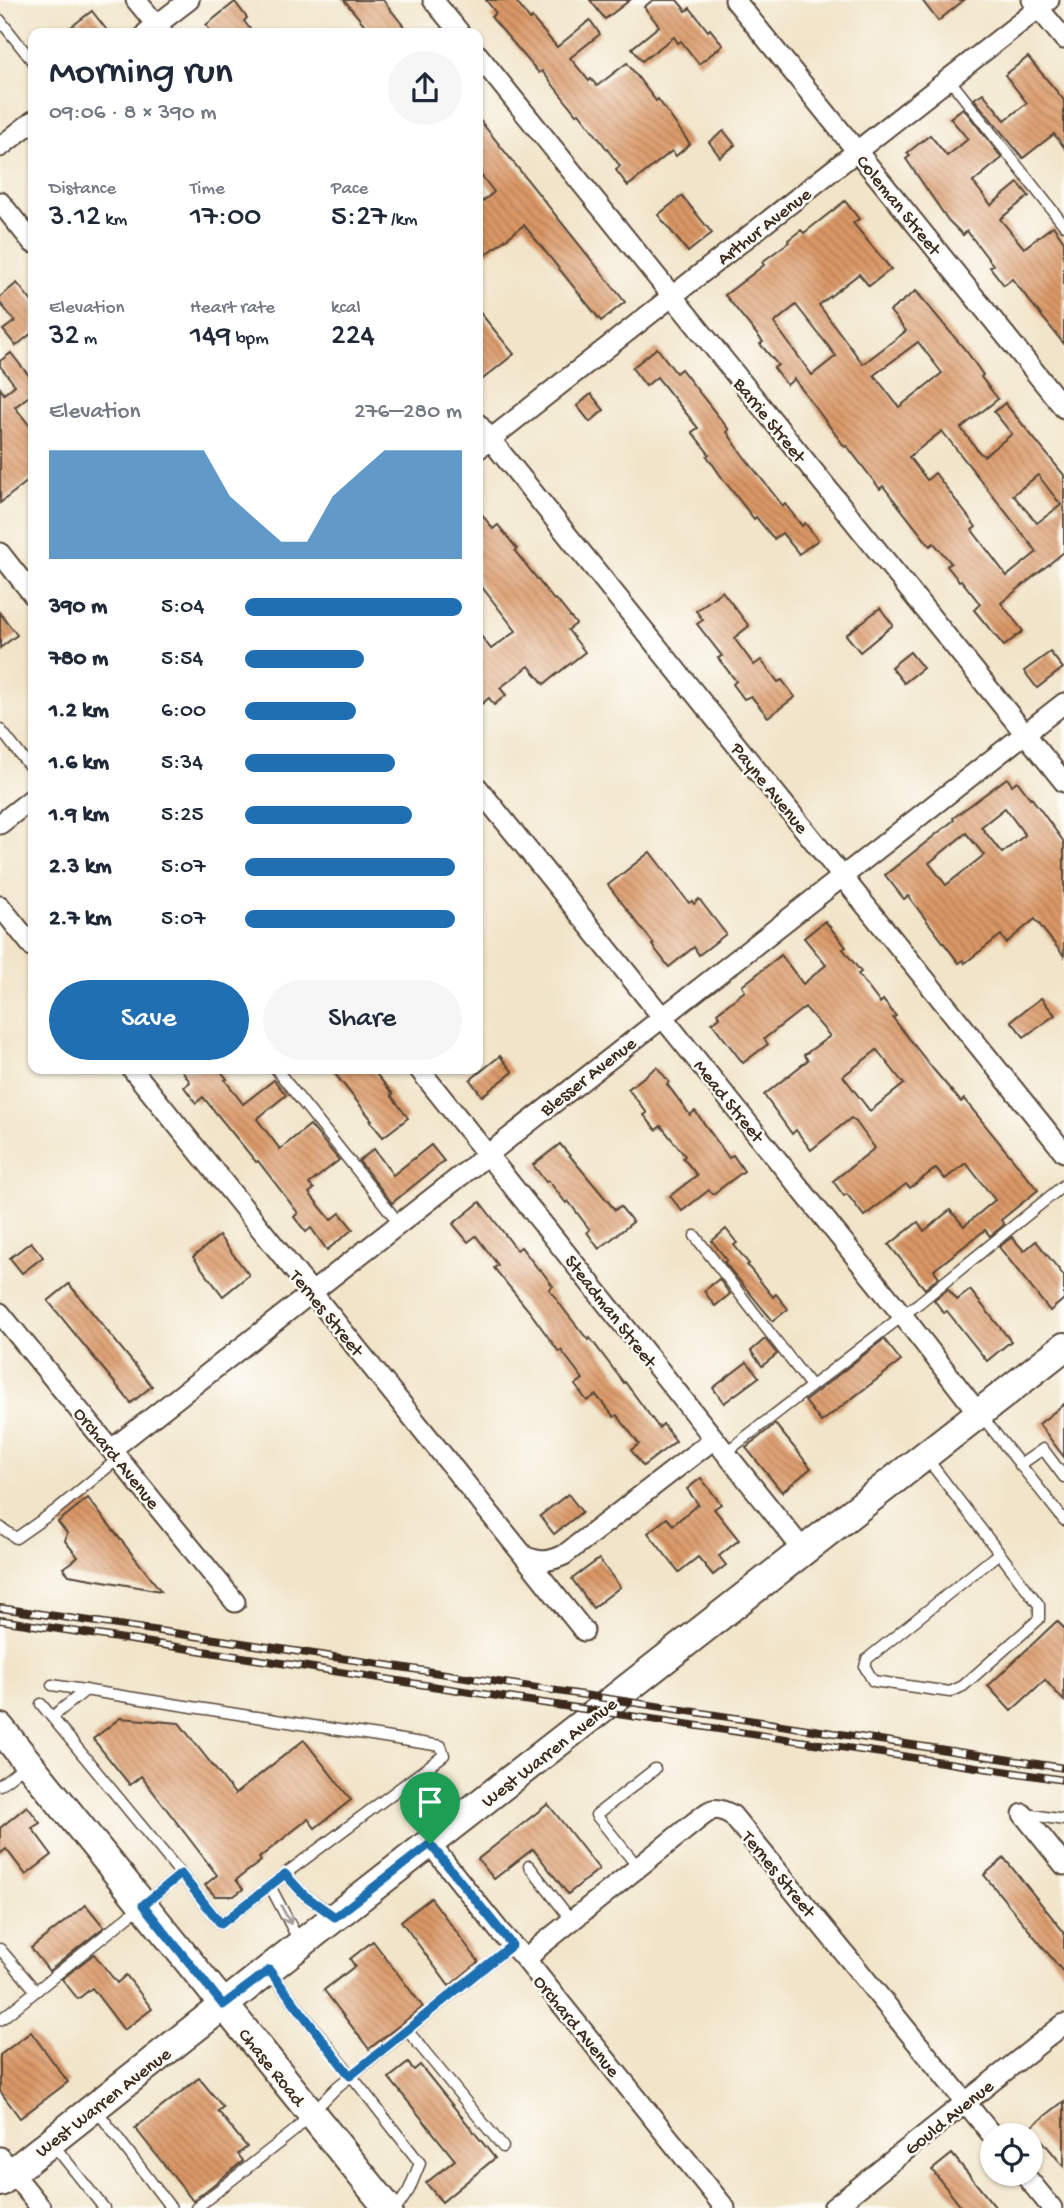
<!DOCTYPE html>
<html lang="en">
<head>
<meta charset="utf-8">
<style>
  :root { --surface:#fff; --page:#f6f6f7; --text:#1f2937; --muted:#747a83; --accent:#1f6fb2 }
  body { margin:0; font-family:"Gochi Hand",sans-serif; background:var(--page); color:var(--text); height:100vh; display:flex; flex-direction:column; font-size:26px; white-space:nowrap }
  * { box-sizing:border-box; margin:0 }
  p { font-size:23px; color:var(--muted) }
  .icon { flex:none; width:38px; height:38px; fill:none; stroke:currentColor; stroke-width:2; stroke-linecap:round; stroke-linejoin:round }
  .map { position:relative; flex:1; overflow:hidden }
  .side { position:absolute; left:28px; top:28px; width:455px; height:1046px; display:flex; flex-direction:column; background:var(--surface); border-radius:14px; box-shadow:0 2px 5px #0004 }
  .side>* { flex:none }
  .tools { position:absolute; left:980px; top:2123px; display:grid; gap:14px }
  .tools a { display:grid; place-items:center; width:63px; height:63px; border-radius:50%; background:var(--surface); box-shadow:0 2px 5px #0004; font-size:35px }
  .pin { position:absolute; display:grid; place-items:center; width:60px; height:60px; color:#fff; margin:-72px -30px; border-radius:50% 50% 50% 0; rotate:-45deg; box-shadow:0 0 7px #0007 }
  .pin .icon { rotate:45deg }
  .round { display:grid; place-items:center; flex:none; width:74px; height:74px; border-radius:37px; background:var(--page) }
  .headline { display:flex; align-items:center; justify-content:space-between; height:119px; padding:0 21px }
  h1 { font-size:38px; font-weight:600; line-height:52px }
  .metrics { display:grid; grid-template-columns:repeat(3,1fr); gap:10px; height:119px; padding:7px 21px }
  .metrics div { display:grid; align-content:center }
  .metrics b { font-size:30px; font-weight:600 }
  .metrics small { font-size:19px; font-weight:400 }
  .metrics p { font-size:19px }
  .chart { height:196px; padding:14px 21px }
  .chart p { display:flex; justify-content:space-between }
  .chart svg { width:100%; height:126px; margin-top:7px; fill:var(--accent); opacity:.7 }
  .cta { display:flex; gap:14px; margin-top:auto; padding:14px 21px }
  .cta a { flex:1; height:80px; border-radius:42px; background:var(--accent); color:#fff; font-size:28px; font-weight:600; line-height:80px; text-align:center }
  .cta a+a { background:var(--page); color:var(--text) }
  ul { padding:0 21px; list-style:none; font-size:23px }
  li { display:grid; grid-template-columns:112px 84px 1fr; align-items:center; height:52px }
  li i { height:18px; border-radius:9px; background:var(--accent) }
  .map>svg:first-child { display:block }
</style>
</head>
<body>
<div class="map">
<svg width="1064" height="2208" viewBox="0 0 1064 2208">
  <defs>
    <pattern id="building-back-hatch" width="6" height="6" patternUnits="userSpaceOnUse" patternTransform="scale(1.75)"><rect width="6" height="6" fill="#da9765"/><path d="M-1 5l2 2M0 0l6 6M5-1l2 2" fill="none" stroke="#b27b53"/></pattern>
  </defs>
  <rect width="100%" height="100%" fill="#fdfcf7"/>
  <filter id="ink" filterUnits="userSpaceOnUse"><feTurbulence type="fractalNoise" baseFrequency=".0143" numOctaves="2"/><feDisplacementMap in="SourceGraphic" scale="14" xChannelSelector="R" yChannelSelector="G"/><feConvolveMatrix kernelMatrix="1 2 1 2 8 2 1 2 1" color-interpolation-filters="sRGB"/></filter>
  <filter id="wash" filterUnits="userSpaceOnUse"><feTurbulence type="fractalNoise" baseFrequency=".00686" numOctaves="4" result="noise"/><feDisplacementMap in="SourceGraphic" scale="28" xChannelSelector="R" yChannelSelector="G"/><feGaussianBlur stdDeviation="1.57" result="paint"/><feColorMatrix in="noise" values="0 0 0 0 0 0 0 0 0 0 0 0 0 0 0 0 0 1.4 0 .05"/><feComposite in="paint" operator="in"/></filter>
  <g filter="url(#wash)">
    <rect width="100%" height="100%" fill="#f1e4c8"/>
    <g id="blocks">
      <g fill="url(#building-back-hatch)" fill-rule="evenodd">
        <polygon points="344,0 383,0 409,33 371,33"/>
        <polygon points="486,0 515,0 530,20 532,18 557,47 590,20 600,34 570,58 589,81 591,79 597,86 627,63 656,101 658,99 690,144 676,156 672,151 628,186 616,170 620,166 579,113 576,114 542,71 539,73 491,17 496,13"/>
        <polygon points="590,0 630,0 605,19"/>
        <polygon points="653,0 677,0 686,11 690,8 708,31 710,29 723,45 699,64 681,41 678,43 674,37 642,61 632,48 659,26 644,7"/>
        <polygon points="922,0 964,0 938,21"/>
        <polygon points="235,2 247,18 244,21 253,33 212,33 206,25"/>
        <polygon points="92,11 109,33 63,33"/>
        <polygon points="1028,57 1064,100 1064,147 1054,134 1023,158 974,99 983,93 1005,120 1027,103 1005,75"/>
        <polygon points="963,108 1002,158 973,182 991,205 1018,183 1029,196 1000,219 1024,248 1053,226 1064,241 1064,344 1012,279 1004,285 990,267 993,265 967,231 963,235 948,220 906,159 910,156 907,153 930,135 947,156 968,139 950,118"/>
        <polygon points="478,118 625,302 601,321 524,225 478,261 478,205 494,192 478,171"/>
        <polygon points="724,131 735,145 720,157 709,142"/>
        <polygon points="682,196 712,233 688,252 658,215"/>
        <path d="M845,201l14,18 -6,4 38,46 -22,17 -10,-12 -40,31 44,59 43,-33 -16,-20 26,-20 51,61 16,23 -2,2 17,22 -37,29 18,24 5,4 28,-22 -18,-22 11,-9 59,72v77l-63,51 22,28 -19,15 -30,-36 6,-6 -19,-24 -2,1 -12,-15 4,-3 -17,-20 -4,3 -47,-60 -3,3 -33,-43 -2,1 -51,-68 -7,6 -13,-17 4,-3 -18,-21 3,-2 -38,-47 39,-30 -2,-3 27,-20 -1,-2 13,-10 3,3zM796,305l40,51 -24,19 -38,-52zM918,342l24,31 -43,34 -25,-32zM942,431l95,121 -30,24 -35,-46 4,-3 -41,-54 -8,7 -18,-23zM1038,475l23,30 -24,18 -24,-28z"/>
        <polygon points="17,283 33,303 33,332 16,346 3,330 15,321 0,303 0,297"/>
        <polygon points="478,310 514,354 478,383"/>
        <polygon points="657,348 676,373 681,369 699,392 729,430 727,432 742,454 783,506 785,504 802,526 805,523 818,540 799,554 782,533 774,539 756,517 754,519 723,479 707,456 709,454 692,432 698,428 657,377 646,386 632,368"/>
        <polygon points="11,353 33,381 33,393 15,407 33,430 33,477 0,503 0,388 4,394 15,385 0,366 0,361"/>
        <polygon points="591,394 604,410 590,422 577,406"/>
        <polygon points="478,509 493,529 498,525 517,549 515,551 554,600 556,599 576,624 568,630 585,652 544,684 529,666 500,688 506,695 494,705 489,698 478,707 478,632 491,649 516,631 478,582"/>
        <polygon points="722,591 749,626 734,638 754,665 761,660 778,682 782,680 795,697 768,717 751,696 744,699 733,684 736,681 718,658 722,656 697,624 703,620 696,611"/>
        <polygon points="880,608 893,625 860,652 846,635"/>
        <polygon points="0,613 17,635 0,648"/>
        <polygon points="910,652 923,668 904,683 891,667"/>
        <polygon points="1050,652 1063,668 1037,688 1024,671"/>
        <path d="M1007,778l5,7 5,-4 13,17 1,-1 33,45v114l-29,-37 -29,24 -5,-8 -36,28 -2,-3 -4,3 -51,-67 -4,3 -19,-24 69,-55 -1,-2zM1005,808l20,27 -23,18 -21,-26zM966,833l18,22 -38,30 -17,-22z"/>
        <polygon points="650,852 689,903 692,901 694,904 699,899 726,934 699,955 694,947 669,967 652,945 654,944 608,885"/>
        <path d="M825,921l21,26 -3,2 18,23 -3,2 22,29 3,-3 13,16 -3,2 40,51 28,33 3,-3 74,91 -37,30 3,5 -14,11 -5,-6 -51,40 5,7 -14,12 -36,-44 29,-23 6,9 26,-21 14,16 31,-26 -29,-37 -21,16 -9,-11 -26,20 -4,-4 -42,32 -17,-22 -3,2 -11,-15 42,-33 -19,-26 -5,-4 -40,32 -15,-20 -4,4 -28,-39 44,-35 -4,-5 26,-19 -25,-29 -41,32 4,5 -25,19 -31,-40 8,-6 -3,-4 28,-22 -3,-5 39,-31 22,29 23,-19 -22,-27zM877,1050l27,34 -34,27 -27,-35z"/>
        <polygon points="1041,998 1055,1015 1024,1037 1011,1021"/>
        <polygon points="500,1056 513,1072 482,1096 470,1080"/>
        <polygon points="657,1067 669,1082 667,1084 690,1115 695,1111 729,1158 733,1155 744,1171 713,1194 709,1190 682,1211 670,1196 697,1175 683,1158 685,1156 661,1126 656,1130 644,1115 647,1113 628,1089"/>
        <polygon points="181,1069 219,1069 227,1079 225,1080 243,1104 274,1080 286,1095 257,1119 280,1149 310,1125 339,1160 309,1184 314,1189 309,1193 331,1220 340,1213 353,1229 327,1250 311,1228 306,1232 294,1217 298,1213 258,1161 256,1162 203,1097 196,1103 184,1087 190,1082"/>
        <polygon points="331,1069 372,1069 393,1094 391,1095 408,1118 383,1137 370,1121 372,1120"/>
        <polygon points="560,1144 615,1210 620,1206 633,1222 599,1249 587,1232 590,1230 568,1201 566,1203 548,1180 546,1182 533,1165"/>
        <polygon points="431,1145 444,1161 392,1203 359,1161 374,1149 393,1175"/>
        <polygon points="480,1202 517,1250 521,1247 539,1270 540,1269 553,1286 549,1289 565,1311 588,1340 590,1338 624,1383 625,1382 659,1428 663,1424 676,1441 643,1466 631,1450 639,1444 617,1415 614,1417 596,1395 587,1401 575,1385 583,1379 561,1350 559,1352 530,1312 494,1268 498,1265 476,1236 468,1242 453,1224"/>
        <polygon points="726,1229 737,1243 734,1245 749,1264 747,1265 773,1297 776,1294 788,1309 773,1321 724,1262 727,1260 712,1241"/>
        <polygon points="219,1236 249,1275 223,1296 193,1257"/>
        <polygon points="1012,1237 1024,1251 1036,1241 1064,1276 1064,1299 1050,1311 999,1247"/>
        <polygon points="31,1242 43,1257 22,1273 10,1258"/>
        <polygon points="719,1279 730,1294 715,1306 704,1291"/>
        <polygon points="69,1284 152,1386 131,1403 48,1301"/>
        <polygon points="948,1289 957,1300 970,1290 1011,1341 987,1361 947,1311 944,1313 934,1300"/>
        <polygon points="765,1339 777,1354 762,1366 751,1351"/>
        <polygon points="884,1339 901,1361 821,1422 805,1401"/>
        <polygon points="747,1362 759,1377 724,1403 713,1388"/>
        <polygon points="1064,1404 1064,1457 1039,1424"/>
        <polygon points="775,1424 811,1468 782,1492 746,1448"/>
        <polygon points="701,1478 721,1504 714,1509 739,1540 719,1556 726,1565 713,1575 698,1557 679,1572 648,1533 667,1518 673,1525 698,1504 687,1489"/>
        <polygon points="568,1494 582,1512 554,1534 540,1516"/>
        <polygon points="88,1498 161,1591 69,1575 63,1568 78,1557 65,1541 67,1533 58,1522"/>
        <polygon points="599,1559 620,1587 593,1608 572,1579"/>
        <polygon points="1057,1621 1064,1628 1064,1701 1045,1680 1011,1711 988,1686"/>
        <polygon points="120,1718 179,1723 235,1794 304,1740 351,1800 315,1828 308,1819 259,1858 261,1861 236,1880 243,1889 234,1896 215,1896 205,1885 217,1875 141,1776 130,1785 93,1739"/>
        <polygon points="548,1804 599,1869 568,1894 533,1849 494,1879 478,1859"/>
        <polygon points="27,1806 40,1823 32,1828 52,1855 26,1875 6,1849 0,1854 0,1828"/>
        <polygon points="1004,1858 1064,1932 1064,1973 984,1875"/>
        <polygon points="431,1898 479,1962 449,1986 401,1921"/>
        <polygon points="86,1905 104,1927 49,1971 31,1948"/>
        <polygon points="373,1941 423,2007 369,2049 324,1990 355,1966 350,1959"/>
        <polygon points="94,1954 117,1983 126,1975 152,2009 124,2030 92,1988 78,1999 62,1979"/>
        <polygon points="31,2032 68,2082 20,2118 0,2091 0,2055"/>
        <polygon points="408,2063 414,2070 420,2065 495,2158 442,2202 426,2183 455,2160 389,2078"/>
        <polygon points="199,2078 223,2107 218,2111 247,2147 238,2154 243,2161 193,2201 135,2128"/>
        <polygon points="1064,2101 1064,2167 1031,2127"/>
        <polygon points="952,2154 996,2208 962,2208 932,2170"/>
      </g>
    </g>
  </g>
  <g filter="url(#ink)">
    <use href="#blocks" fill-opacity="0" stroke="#564638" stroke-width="2"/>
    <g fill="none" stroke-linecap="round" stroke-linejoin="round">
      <g stroke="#564638" stroke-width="13">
        <g id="lane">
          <polyline points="0,20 33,62"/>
          <polyline points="949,79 1064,225"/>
          <polyline points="0,729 33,771"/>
          <polyline points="276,1069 399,1223"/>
          <polyline points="695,1236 811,1386"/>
          <polyline points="980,1414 1064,1520"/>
          <polyline points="725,1453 919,1303 1064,1185"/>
          <polyline points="925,1456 1039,1605 1039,1619 963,1686 950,1692 873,1681 865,1667 867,1659 999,1553"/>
          <polyline points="1020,1465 1043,1449 1064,1477"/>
          <polyline points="0,1527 16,1538 56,1510 119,1458"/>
          <polyline points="52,1685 441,1746 444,1755 285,1874 304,1895 332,1914"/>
          <polyline points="52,1717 86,1690"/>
          <polyline points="0,1785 28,1763"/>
          <polyline points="1026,1814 1064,1820"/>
          <polyline points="529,1866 572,1921"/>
          <polyline points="638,1867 596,1815 655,1769"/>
          <polyline points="181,1874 221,1924 285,1874"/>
          <polyline points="270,1886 299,1941"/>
          <polyline points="0,1949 36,1991"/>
          <polyline points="270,1972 420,2163 409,2190 397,2208"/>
          <polyline points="0,2020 181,1874 41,1704"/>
          <polyline points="407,2030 503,2147"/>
          <polyline points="95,2108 171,2208"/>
          <polyline points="52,2143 104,2208"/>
          <polyline points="196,2208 294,2131 337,2087 512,1945"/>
        </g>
      </g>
      <g stroke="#564638" stroke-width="23">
        <g id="street">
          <polyline points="136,0 163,33"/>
          <polyline points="433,0 460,33"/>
          <polyline points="735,0 1064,408"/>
          <polyline points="1032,0 1064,39"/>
          <polyline points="146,33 189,0"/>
          <polyline points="478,55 1064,782"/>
          <polyline points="0,147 33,121"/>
          <polyline points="0,202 33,243"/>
          <polyline points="478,424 1064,1152"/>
          <polyline points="478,449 1049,0"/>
          <polyline points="0,553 33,595"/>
          <polyline points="478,788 903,1316 979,1414"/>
          <polyline points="0,824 33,798"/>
          <polyline points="0,906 33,947"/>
          <path d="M132,1069l392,487c16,7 25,6 40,-1l150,-116"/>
          <polyline points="419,1069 804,1551"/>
          <polyline points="0,1313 235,1602"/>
          <polyline points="112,1449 1064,703"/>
          <polyline points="525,1557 584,1631"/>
          <polyline points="1023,1814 1064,1865"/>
          <polyline points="430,1844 501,1933 526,1960 725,2208"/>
          <path d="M526,1960l14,-14 156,-125c16,-12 18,-16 36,-6l260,320"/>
          <polyline points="0,2157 41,2208"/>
          <polyline points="1024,2174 1052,2208"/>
          <polyline points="833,2208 1064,2024"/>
        </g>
      </g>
      <g stroke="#564638" stroke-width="32">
        <g id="secondary">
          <polyline points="0,1728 388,2208"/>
          <polyline points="0,2182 335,1917 1064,1347"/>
        </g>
      </g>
      <use href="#lane" stroke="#fff" stroke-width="10"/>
      <use href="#street" stroke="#fff" stroke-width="19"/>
      <use href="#secondary" stroke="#fff" stroke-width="28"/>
      <g stroke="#3b2a1e" stroke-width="8">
        <g id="rail">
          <polyline points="0,1608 222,1640 1064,1768"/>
          <polyline points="0,1620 543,1703 1064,1780"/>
        </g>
      </g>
      <use href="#rail" stroke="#fdfcf7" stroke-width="5" stroke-dasharray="16" stroke-linecap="butt"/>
    </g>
    <defs><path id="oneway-shaft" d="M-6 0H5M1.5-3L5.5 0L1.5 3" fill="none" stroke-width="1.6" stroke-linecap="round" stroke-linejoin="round" transform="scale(1.75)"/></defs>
    <use stroke="#a79f9a" href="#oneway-shaft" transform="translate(286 1915) rotate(62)"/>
  </g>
  <g fill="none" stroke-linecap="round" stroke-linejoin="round" filter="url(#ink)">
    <g stroke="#fff" stroke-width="14">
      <polygon id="route" points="430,1844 512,1945 350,2076 269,1970 223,2005 143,1905 181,1874 221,1924 285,1874 304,1895 335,1917"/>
    </g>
    <use href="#route" stroke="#1f6fb2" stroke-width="9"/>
  </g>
  <g text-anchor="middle" stroke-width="5" stroke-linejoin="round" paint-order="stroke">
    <g font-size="19" fill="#3b2a1e" stroke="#fdfcf7">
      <text transform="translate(900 204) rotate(51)" y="7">Coleman Street</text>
      <text transform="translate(763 225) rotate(-38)" y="7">Arthur Avenue</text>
      <text transform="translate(771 419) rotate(51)" y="7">Barrie Street</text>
      <text transform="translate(771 787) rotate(51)" y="7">Payne Avenue</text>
      <text transform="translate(587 1075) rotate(-38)" y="7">Blesser Avenue</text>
      <text transform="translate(730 1100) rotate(51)" y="7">Mead Street</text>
      <text transform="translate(612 1310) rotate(52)" y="7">Steadman Street</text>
      <text transform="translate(328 1312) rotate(51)" y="7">Ternes Street</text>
      <text transform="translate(118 1457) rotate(51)" y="7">Orchard Avenue</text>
      <text transform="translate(548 1751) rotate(-38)" y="7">West Warren Avenue</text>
      <text transform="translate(780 1873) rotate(51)" y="7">Ternes Street</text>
      <text transform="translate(578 2025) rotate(51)" y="7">Orchard Avenue</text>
      <text transform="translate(273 2066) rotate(51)" y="7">Chase Road</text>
      <text transform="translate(102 2101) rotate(-38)" y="7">West Warren Avenue</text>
      <text transform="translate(948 2116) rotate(-39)" y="7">Gould Avenue</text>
    </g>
  </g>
</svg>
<div class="tools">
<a><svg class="icon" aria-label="locate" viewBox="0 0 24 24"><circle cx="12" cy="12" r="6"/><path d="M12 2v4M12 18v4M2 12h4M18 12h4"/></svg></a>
</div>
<div class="pin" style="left:430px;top:1844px;background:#1e9e55"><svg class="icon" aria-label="arrive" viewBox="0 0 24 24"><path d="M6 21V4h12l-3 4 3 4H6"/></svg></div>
<section class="side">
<div class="headline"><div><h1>Morning run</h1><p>09:06 · 8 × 390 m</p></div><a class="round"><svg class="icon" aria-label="share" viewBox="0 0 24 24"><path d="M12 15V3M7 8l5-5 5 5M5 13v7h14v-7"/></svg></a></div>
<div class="metrics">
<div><p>Distance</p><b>3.12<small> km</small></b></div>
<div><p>Time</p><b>17:00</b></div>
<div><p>Pace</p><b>5:27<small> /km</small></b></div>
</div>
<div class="metrics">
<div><p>Elevation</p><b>32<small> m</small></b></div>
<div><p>Heart rate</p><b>149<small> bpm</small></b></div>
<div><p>kcal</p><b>224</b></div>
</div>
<div class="chart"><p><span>Elevation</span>276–280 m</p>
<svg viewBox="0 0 160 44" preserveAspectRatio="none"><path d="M0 44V6L10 6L20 6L30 6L40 6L50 6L60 6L70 22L80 30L90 38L100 38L110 22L120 14L130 6L140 6L150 6L160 6V44z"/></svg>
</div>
<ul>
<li><b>390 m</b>5:04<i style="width:100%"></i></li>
<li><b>780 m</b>5:54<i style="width:55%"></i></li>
<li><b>1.2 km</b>6:00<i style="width:51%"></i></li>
<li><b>1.6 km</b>5:34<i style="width:69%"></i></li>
<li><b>1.9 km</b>5:25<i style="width:77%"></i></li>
<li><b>2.3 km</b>5:07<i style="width:97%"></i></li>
<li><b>2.7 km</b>5:07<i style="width:97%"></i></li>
</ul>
<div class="cta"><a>Save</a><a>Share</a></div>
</section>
</div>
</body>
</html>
